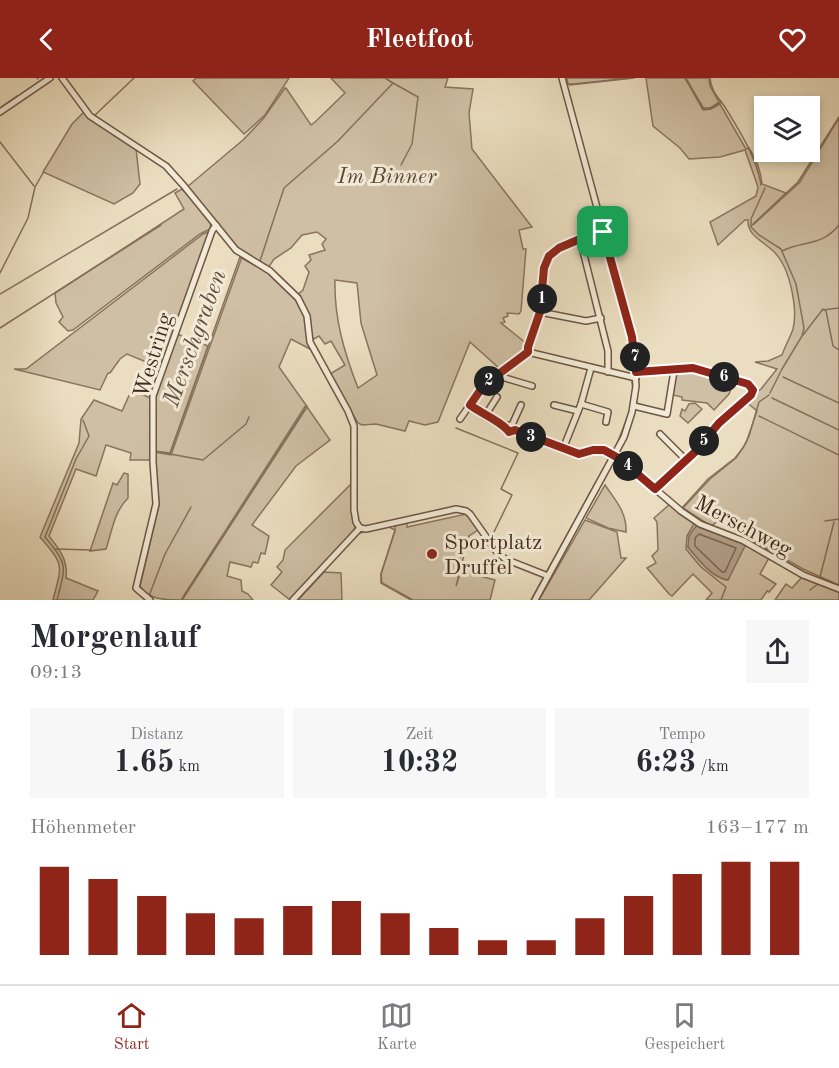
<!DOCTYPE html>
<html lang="de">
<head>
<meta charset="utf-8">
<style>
  :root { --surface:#fff; --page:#f7f7f7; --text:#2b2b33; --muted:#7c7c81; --line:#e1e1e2; --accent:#8f2418 }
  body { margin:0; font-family:"Old Standard TT",serif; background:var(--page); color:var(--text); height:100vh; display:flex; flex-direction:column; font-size:22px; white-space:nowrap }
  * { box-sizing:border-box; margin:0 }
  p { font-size:20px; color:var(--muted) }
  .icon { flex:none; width:33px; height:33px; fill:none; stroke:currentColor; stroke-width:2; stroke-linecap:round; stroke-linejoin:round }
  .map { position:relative; height:522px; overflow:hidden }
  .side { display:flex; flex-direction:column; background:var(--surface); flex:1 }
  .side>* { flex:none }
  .fabs { position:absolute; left:754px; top:18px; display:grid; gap:12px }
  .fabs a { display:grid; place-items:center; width:66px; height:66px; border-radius:0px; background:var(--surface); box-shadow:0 3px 9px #0003; font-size:30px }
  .pin { position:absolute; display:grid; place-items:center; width:51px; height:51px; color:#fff; margin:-26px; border-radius:12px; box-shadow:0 3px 9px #0006 }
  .km { position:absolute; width:30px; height:30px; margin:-15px; border-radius:50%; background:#222; color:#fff; font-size:16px; line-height:30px; text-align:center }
  .round { display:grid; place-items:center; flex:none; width:63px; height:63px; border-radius:0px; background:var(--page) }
  .summary { display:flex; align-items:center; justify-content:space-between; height:102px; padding:0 30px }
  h1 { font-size:33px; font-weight:700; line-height:45px }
  .stats { display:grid; grid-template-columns:repeat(3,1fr); gap:9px; height:102px; padding:6px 30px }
  .stats div { display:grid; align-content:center; border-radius:0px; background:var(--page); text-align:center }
  .stats b { font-size:30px; font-weight:700 }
  .stats small { font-size:16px; font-weight:400 }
  .stats p { font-size:16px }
  .chart { height:168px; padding:12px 30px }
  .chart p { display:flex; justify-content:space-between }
  .chart svg { width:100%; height:108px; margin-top:6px; stroke:var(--accent); stroke-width:6 }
  header { display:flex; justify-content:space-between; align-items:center; height:78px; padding:0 30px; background:var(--accent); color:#fff; font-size:27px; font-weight:700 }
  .menu { display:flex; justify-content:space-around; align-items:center; height:84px; border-top:2px solid var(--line); background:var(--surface); font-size:16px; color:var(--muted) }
  .menu a { display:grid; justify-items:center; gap:3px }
  .menu .on { color:var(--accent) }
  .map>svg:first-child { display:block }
</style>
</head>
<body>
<header><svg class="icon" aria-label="back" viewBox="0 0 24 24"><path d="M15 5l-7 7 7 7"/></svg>Fleetfoot<svg class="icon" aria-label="heart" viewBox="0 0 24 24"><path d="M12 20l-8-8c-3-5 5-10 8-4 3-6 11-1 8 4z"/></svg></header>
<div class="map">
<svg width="839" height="522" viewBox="0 0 839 522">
  <rect width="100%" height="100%" fill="#ebdec0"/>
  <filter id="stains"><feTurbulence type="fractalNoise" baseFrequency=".00333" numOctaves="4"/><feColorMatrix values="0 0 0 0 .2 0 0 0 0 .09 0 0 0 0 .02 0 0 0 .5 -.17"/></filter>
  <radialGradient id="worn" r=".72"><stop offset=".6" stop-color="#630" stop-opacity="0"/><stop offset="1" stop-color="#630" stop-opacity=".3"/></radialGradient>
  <g fill="#cfbfa4" stroke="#8a7460" stroke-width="1.5" fill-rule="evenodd">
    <polygon points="196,0 289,0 265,37 244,56 193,3"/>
    <path d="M331,0h117l-3,9 28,2 -4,24 3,36 60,78 -13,3 4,19h3l-5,62 -2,3 -12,-1 1,3 -5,2 2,4 -4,1 26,21 -3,8 -24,17 -30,-27 -32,80 -13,3 -16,-4 -4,10 -29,-7 -14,1 -4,-2 -28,-49 15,-9 -14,-24 -6,3 -6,-8 -7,4 -4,-24 -11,-21 6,-5 6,-18 -4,-6 6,-6 -2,-5 16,-5 -3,-6 4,-5 -9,-7 -15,3 -11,13 -17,11 -8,12 25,22 12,15 9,42 -21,-11 -12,28 27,38 -125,195c-16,0 -32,0 -41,-14l19,-81 -4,-53 16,3 72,-201 -56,-67 56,-47 20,-21 22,-31h1l25,37 4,-3 30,-29zM335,202l22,3 4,40 16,52 -19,13c-14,-36 -24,-70 -23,-108z"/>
    <polygon points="567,0 630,0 574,6 568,6"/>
    <path d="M646,0h39l18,32 8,-1 9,-5 26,45 3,-1c7,12 12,22 13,36l24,9 -33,32 47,-43 39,-64v467l-36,-16 -61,-34 5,-13 -19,-8 -17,12 -28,-18 27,-29 26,-21 10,-15 11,-32 -12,-10 16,-12 16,-20 -22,-7 13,-1 14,-6c3,-9 8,-17 11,-26 5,-20 -3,-60 -17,-75 -10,-12 -29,-17 -28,-34h-3l-27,25 -8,-23 46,-26 2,-9 -13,-37 -25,7 -31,2 -9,-11 -27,-22z"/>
    <polygon points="686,0 709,0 710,8 719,24 710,30 703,30"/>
    <polygon points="84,34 136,71 140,106 133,115 114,126 43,94 72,46"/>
    <polygon points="182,111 211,143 210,151 200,156 73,252 68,253 59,244 63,239 56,225 55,215 184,131 175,115"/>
    <polygon points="210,153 161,290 127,276 120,281 110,295 108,295 100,312 14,291 26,291 203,156"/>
    <polygon points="177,256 208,268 170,375 155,373 155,322"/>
    <polygon points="695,293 734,303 729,316 714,332 707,325 682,322 682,319 673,317 675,296"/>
    <path d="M132,311l18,9 1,62h-21l1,-7 -25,-8 -10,31 -20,-7 -27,67c11,14 19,24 17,42l32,13 -5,9h-40c9,-36 12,-34 -13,-63l39,-94 2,-24 13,-19 28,11z"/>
    <polygon points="695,325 702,331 688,345 680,338 682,331 685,333 689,326"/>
    <polygon points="307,329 330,362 296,388 252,447 269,458 265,476 261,475 258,485 253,484 251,489 230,484 227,498 241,502 242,513 248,516 253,522 182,522"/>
    <path d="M124,395l4,1v24c-14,14 -16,33 -22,51l-16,2 23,-68 4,2z"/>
    <polygon points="351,406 352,433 355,449 354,453 291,522 289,521 271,507 282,494 277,489 283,482 285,472"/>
    <path d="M605,407c10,15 22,27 21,47l-18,-4 -22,-10z"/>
    <path d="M670,426l8,7 67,31 24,16 -9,16 16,10 -7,8 -2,-1 -6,9h-55l6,-7 -19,-19 -21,22 -3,-2 -22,-26 9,-5 -4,-7 6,-6 -1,-28 -3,-4zM699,448l17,9 26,8 -14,37c-16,-2 -30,-21 -40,-33z"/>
    <polygon points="466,436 478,452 469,458 456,508 461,493 495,502 490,522 413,522 382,505 381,496 395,453 395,447 407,445 407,449"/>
    <polygon points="585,442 617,454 621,480 626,480 589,522 539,522"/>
    <polygon points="324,494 341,495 342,522 298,522"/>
    <polygon points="803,498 839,513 839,522 775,522 786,506 792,510"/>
  </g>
  <path fill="#b2a088" stroke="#86705c" stroke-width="1.5" d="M696,448l46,17 3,3 -17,34c-16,-2 -30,-21 -40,-33l1,-11z"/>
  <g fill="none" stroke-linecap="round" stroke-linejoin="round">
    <polygon stroke="#7b6452" stroke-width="1.5" points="699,456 736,470 725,494 722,494 695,468 695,460"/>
    <g stroke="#86705c" stroke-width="1.5">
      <polyline points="37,0 38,1"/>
      <polyline points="559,0 574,53"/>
      <polyline points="685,0 704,31 710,31 721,24"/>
      <path d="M710,0c1,13 8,19 15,29 14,23 32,51 36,78"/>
      <polyline points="393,5 418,19 412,66 401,87"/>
      <polyline points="569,7 634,0"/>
      <polyline points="21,16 45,0"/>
      <polyline points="0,30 17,18"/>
      <polyline points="94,38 134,0"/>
      <polyline points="123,57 162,82"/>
      <polyline points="0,64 34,108"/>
      <polyline points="765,110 751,141 751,149 759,157 781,171 796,206 804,250 802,258 782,291 770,315"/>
      <polyline points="752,147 798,104 839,39"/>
      <path d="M782,173c23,-11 39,-4 57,-26"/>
      <polyline points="260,183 284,110 338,63 393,5 385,0"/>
      <polyline points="0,195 28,140 35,109 43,95"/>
      <polyline points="0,216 177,111"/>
      <polyline points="822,232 839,230"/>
      <polyline points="0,250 161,147"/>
      <polyline points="803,257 823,231 826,233 833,268 839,272"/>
      <polyline points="783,299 839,325"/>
      <polyline points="632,304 633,311"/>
      <polyline points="772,320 839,352"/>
      <polyline points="759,338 839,377"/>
      <polyline points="456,350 518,375 501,411 512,417 491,460"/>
      <polyline points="615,371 629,335"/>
      <polyline points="156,374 170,376 240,179 256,188"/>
      <polyline points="170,376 203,382 246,346 249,339"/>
      <polyline points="682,430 708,401 735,380 743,370 749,358 759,324 769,317"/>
      <polyline points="678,435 694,446 687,458 686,471 701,489 726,509 721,522"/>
      <polyline points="825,443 839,441"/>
      <polyline points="389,449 395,452 381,496 381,505 411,522"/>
      <polyline points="357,456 367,453"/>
      <polyline points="56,471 91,472"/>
      <polyline points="547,493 597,402"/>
      <polyline points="820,499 834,444"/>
      <polyline points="139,509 145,485"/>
      <polyline points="810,512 818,506"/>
      <polyline points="541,516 546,508"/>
      <polyline points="149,518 165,476 191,429"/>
      <path d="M57,522c9,-35 11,-35 -12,-63l31,-78 13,-23 -6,-16"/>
      <polyline points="182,522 307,328"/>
      <polyline points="531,522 543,500"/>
    </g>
    <g stroke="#6e5644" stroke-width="8">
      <g id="minor">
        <polyline points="62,0 90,38 166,88 184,108 236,172 270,193 298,220 307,238 310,264 348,333 354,348 354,432 356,444 360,450"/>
        <polyline points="0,34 50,0"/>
        <polyline points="580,161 608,273 608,294"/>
        <polyline points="540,234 586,243 601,240"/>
        <path d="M528,274v-5c4,-11 10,-23 13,-35 3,-18 -3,-45 11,-59 11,-11 37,-17 51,-21"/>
        <polyline points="528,274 636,300"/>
        <polyline points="636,294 693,290 748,306 753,312 751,317 719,345 695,374 655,411"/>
        <polyline points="495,297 532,308"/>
        <polyline points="581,326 608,334 606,344"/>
        <path d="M470,327c11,9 27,22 42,20l3,5 64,24 14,-4h11l16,9 61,52 19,13 44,17 59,34 36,14"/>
        <polyline points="554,327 578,333"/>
        <polyline points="634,328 667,336 674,293"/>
        <polyline points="485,338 497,319"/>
        <polyline points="460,341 484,307 528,274"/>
        <polyline points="512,347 521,327"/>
        <polyline points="660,356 685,381"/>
        <polyline points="563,371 581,326 591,290"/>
        <polyline points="360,450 366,451 456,431 466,433 470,436 496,473 505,481 548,498"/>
        <polyline points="150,522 136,510 156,426 153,384 153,318 212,153 216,147"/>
        <polyline points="293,522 360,450"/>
        <polyline points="535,522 624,359 632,334 636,308 632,259 562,0"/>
      </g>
    </g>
    <use href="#minor" stroke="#f2ead6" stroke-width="5"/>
  </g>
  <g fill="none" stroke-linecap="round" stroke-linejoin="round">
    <g stroke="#fff" stroke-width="12">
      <path id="route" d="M603,154l29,105 4,35 57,-4 55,16 5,6 -2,5 -32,28 -24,29 -40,37 -35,-30 -16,-9h-11l-14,4 -64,-24 -6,2c-5,-9 -30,-20 -39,-27l14,-20 44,-33v-5l12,-35 4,-44 5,-12 10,-8 21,-9z"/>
    </g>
    <use href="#route" stroke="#8f2418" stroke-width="8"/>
  </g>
  <circle fill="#8f2418" stroke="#f2ead6" stroke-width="2" cx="432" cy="476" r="6"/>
  <g text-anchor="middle" stroke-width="6" stroke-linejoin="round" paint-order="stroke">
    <g font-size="22" font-style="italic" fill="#604736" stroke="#f2ead6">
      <text x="387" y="105">Im Binner</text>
    </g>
    <g font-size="22" fill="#44291b" stroke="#f2ead6">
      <text transform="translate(152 277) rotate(-73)" y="8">Westring</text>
      <text transform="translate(744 447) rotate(28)" y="8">Merschweg</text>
    </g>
    <g font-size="22" fill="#44291b" stroke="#f2ead6" text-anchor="start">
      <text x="444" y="471">Sportplatz<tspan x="444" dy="25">Druffel</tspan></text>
    </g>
    <g font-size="24" font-style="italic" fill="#654d3c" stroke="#f2ead6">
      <text transform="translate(194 260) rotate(-70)" y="8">Merschgraben</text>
    </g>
  </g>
  <rect width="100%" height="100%" filter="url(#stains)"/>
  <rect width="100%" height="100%" fill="url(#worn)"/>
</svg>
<div class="fabs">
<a><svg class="icon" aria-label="layers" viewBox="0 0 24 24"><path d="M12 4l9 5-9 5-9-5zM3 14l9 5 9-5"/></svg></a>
</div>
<div class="pin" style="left:603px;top:154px;background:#1e9e55"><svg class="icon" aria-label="arrive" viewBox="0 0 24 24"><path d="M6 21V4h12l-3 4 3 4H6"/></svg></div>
<b class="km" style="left:542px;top:221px">1</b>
<b class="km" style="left:489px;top:303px">2</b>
<b class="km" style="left:531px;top:359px">3</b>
<b class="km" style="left:628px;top:388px">4</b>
<b class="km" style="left:704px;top:363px">5</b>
<b class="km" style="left:724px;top:299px">6</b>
<b class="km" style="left:635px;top:279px">7</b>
</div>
<section class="side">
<div class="summary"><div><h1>Morgenlauf</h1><p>09:13</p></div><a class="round"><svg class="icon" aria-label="share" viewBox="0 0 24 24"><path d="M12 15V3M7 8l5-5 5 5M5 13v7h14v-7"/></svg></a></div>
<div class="stats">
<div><p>Distanz</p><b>1.65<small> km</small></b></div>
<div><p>Zeit</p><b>10:32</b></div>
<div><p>Tempo</p><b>6:23<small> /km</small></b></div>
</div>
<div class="chart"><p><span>Höhenmeter</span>163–177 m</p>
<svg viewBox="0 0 160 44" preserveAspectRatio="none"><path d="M5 44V8M15 44V13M25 44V20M35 44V27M45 44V29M55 44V24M65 44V22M75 44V27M85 44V33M95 44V38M105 44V38M115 44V29M125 44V20M135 44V11M145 44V6M155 44V6"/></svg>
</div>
</section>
<nav class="menu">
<a class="on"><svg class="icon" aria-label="home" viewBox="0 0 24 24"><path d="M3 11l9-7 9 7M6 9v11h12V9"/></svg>Start</a>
<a><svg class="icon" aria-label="map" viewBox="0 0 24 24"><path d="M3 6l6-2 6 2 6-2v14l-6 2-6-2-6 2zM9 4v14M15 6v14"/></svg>Karte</a>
<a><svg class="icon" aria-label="saved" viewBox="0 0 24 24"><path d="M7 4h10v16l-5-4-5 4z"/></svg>Gespeichert</a>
</nav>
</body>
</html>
